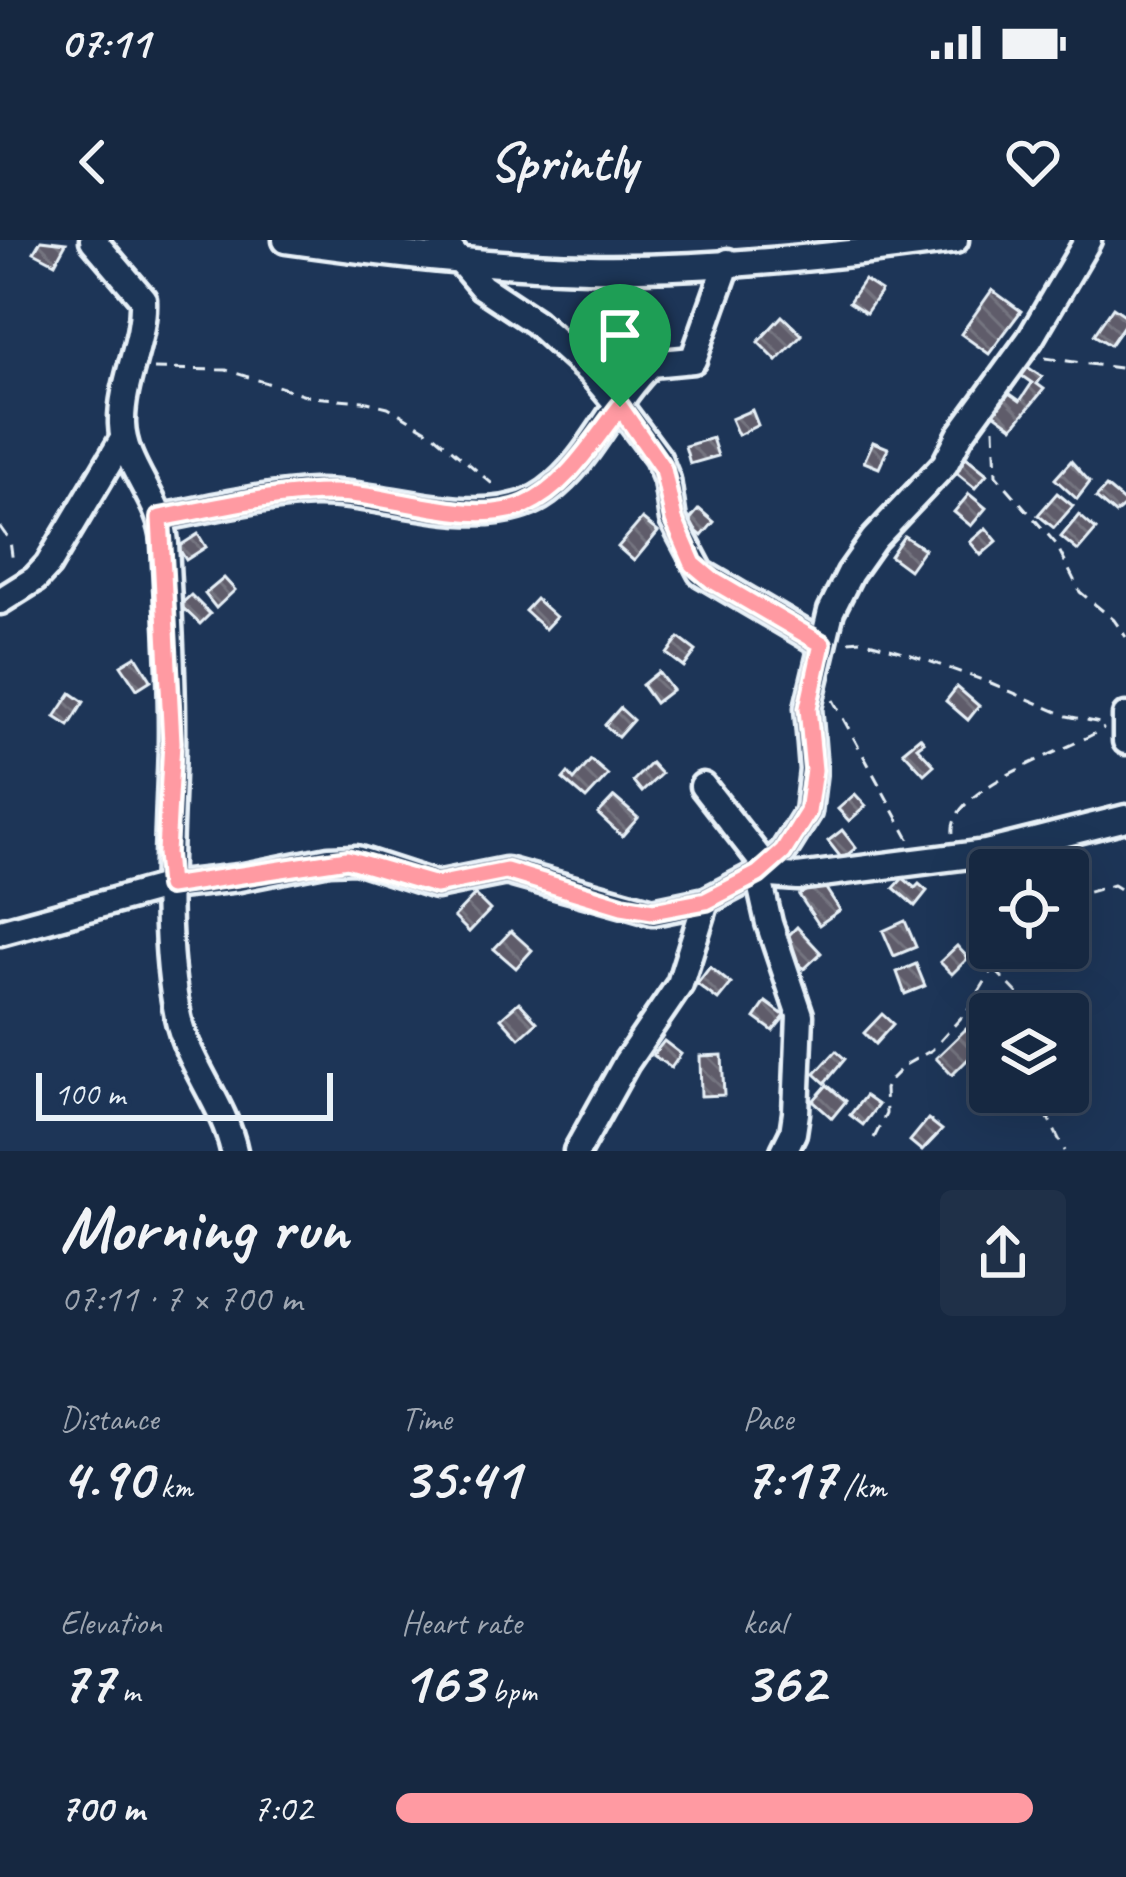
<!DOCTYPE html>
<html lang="en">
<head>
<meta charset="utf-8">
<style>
  :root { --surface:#162841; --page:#1f3048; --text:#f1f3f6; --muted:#9ea6b1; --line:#35445a; --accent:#ff9aa2 }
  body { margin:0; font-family:Caveat,sans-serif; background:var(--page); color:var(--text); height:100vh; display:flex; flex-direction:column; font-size:45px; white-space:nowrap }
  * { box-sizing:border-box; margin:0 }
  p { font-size:39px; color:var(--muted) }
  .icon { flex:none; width:66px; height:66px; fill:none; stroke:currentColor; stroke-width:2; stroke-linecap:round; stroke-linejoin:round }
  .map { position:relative; height:911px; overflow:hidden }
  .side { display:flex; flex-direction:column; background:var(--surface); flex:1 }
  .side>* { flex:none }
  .buttons { position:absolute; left:969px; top:609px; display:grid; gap:24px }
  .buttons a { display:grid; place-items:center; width:120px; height:120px; border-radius:12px; background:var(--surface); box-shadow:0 12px 48px #0002,0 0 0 3px var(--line); font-size:60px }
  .scale { position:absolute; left:36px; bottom:30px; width:297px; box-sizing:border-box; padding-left:12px; border:6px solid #e8f1f8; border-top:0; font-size:33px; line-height:42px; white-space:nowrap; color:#e8f1f8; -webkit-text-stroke:9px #1d3557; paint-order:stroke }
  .pin { position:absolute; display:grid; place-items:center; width:102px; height:102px; color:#fff; margin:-123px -51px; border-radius:50% 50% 50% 0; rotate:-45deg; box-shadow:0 0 12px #0007 }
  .pin .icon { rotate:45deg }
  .round { display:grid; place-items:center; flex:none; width:126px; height:126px; border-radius:12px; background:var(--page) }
  .overview { display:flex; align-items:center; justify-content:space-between; height:204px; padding:0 60px }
  h1 { font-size:66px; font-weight:800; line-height:90px }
  .metrics { display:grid; grid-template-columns:repeat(3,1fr); gap:18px; height:204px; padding:12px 60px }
  .metrics div { display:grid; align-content:center }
  .metrics b { font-size:60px; font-weight:800 }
  .metrics small { font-size:33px; font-weight:400 }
  .metrics p { font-size:33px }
  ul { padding:0 60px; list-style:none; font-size:39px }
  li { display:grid; grid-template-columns:192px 144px 1fr; align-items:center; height:90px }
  li i { height:30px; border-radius:15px; background:var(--accent) }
  .status { display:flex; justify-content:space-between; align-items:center; height:84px; padding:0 60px; background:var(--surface); direction:ltr }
  .status svg { height:33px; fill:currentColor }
  header { display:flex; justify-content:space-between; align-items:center; height:156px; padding:0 60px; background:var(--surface); font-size:54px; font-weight:800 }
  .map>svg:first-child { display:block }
</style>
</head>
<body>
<div class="status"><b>07:11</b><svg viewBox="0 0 49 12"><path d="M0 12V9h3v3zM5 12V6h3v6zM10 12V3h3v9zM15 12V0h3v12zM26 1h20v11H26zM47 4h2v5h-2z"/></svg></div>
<header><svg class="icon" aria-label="back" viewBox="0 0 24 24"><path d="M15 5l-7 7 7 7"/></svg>Sprintly<svg class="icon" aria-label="heart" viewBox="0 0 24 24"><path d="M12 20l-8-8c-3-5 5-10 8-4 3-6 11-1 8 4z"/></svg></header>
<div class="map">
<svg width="1126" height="911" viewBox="0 0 1126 911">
  <defs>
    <pattern id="building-back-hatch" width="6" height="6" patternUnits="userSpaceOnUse" patternTransform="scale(3)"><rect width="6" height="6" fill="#5e5c6a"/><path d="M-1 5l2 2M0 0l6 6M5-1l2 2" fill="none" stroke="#757480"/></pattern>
  </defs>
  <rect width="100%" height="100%" fill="#1d3557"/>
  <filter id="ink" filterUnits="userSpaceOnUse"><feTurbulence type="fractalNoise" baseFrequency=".00833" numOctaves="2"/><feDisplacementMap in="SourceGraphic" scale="24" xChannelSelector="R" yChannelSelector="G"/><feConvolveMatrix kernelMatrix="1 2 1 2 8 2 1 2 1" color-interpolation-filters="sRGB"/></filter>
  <g filter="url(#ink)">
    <g fill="url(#building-back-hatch)" stroke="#e8f1f8" stroke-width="3">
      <polygon points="41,0 66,3 55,23 34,12"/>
      <polygon points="864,40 881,51 866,73 849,62"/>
      <polygon points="992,50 1021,71 989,114 961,94"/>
      <polygon points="1113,67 1126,76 1126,82 1110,105 1094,95"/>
      <polygon points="782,76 802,95 777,121 758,102"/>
      <polygon points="1026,126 1042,137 1037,144 1044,149 1013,187 991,171 1006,151 1020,161 1032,143 1019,134"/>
      <polygon points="752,170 758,185 738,195 731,179"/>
      <polygon points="712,198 718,216 690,224 685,206"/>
      <polygon points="873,202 888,208 879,228 864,222"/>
      <polygon points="966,217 987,234 975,248 954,231"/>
      <polygon points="1071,221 1090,242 1077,259 1055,239"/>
      <polygon points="1106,247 1124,262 1126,259 1126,265 1115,274 1096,258"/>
      <polygon points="1057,253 1073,266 1054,288 1038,275"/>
      <polygon points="969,254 986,268 971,286 954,272"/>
      <polygon points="699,269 714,282 702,296 687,283"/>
      <polygon points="1079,275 1096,290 1078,311 1061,297"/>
      <polygon points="642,279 658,292 634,321 618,307"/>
      <polygon points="986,288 997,301 981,315 970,302"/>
      <polygon points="198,294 206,307 186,320 178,307"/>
      <polygon points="904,296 924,309 909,330 890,316"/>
      <polygon points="224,338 235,350 216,368 205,354"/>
      <polygon points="191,355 210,374 200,384 180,365"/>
      <polygon points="536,359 556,377 545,389 525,371"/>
      <polygon points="679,398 696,411 684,427 667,414"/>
      <polygon points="136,416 151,440 137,449 121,425"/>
      <polygon points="658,432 672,450 655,463 642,445"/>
      <polygon points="957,447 979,466 968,480 946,461"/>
      <polygon points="71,453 84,462 69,486 55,477"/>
      <polygon points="620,468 633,480 618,497 605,485"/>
      <polygon points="920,497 924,502 917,507 934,525 924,534 903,511"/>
      <polygon points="591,520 608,535 586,559 563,539 568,533 574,540"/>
      <polygon points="651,523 661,534 642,552 633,541"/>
      <polygon points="855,554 866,566 849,581 838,569"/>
      <polygon points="614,557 638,578 622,596 598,574"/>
      <polygon points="842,590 856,608 842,619 828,601"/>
      <polygon points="903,638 915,648 919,644 927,651 915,666 894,648"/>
      <polygon points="821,641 840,670 819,685 799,655"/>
      <polygon points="475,655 490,670 469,692 454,677"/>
      <polygon points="905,681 916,707 894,716 883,691"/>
      <polygon points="797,687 821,713 804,729 780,704"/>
      <polygon points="511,691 532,710 516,728 494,709"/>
      <polygon points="957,706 968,718 952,734 940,722"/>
      <polygon points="916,724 925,746 905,754 897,732"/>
      <polygon points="710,727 731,744 718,760 697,744"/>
      <polygon points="519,762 537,782 519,798 501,778"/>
      <polygon points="766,762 785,776 773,791 755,778"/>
      <polygon points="882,774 893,784 875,804 864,793"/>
      <polygon points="966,789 982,805 952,835 936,818"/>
      <polygon points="664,801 681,814 671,828 653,815"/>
      <polygon points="836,811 845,819 825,843 815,834"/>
      <polygon points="722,815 724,855 701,856 700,816"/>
      <polygon points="827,845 846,861 832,878 813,861"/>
      <polygon points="865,856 878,865 863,885 850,875"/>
      <polygon points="928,879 942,890 922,911 910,901"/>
    </g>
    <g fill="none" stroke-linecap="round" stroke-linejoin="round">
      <g stroke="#e8f1f8" stroke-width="33">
        <g id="minor">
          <path d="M93,0l50,59c2,42 -22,82 -21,125 1,42 40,76 43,119 3,66 8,134 7,201 -2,88 -12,186 6,273 10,48 46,86 56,134"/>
          <path d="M286,0c100,14 201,26 302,28 116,2 252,-12 367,-28"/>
          <polyline points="442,0 482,47 535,82 591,133 620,167 658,218 667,240 673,280 701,333 822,404"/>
          <path d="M161,278c51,-10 101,-23 153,-25 70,-2 174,43 233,-1 45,-33 65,-91 104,-128l42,-4 35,-98"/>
          <polyline points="0,361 35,339 48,325 123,199"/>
          <polyline points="1126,476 1126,501"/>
          <polyline points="703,546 766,627"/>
          <polyline points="0,692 169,646 239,638 329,620 356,619 436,645 506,631 653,672 706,661 758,634 783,612 808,572 813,530 808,468 831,371 850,333 874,299 945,224 960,195 1030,99 1088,0"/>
          <polyline points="577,911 626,823 680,744 706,661"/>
          <polyline points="784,911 793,893 796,873 800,775 769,683 758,634 798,637 986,613 1126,578"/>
        </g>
      </g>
      <g stroke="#e8f1f8" stroke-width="3" stroke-dasharray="12 9" stroke-linecap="butt">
        <polyline points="1045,118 1126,129"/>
        <polyline points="154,129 226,130 312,157 363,161 388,167 435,195 496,247"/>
        <polyline points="994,188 996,235 1056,304 1080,352 1114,380 1126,397"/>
        <polyline points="0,287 10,301 13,323"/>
        <polyline points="849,401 862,400 900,411 991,443 1067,476 1105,484"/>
        <polyline points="833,460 909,599"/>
        <path d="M953,593c-5,-46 116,-82 151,-105"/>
        <polyline points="1068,658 1113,645 1126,653"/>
        <polyline points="995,730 1028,764 1031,774"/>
        <polyline points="1041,852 1041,864 1065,911"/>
        <polyline points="874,898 886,874 885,849 890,840 905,825 932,810 967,771 1006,708"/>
      </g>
      <use href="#minor" stroke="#1d3557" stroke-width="24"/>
    </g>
  </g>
  <g fill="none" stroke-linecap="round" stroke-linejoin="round" filter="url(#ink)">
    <g stroke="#fff" stroke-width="24">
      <path id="route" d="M620,167l43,62 11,51 19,44 19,16 110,64 -14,64 6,62 -6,42 -25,40 -25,22 -52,27 -53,10 -31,-5 -116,-35 -70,14 -89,-26 -178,27 -3,-33 6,-111 -12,-224c59,-11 114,-25 173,-25 57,0 139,35 192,12 41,-18 68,-64 95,-98z"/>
    </g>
    <use href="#route" stroke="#ff9aa2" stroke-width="15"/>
  </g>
</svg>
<div class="buttons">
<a><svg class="icon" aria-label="locate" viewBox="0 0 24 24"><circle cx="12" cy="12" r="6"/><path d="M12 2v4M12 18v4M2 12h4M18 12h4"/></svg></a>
<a><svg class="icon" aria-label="layers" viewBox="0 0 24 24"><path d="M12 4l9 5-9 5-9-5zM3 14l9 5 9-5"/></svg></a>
</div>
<div class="scale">100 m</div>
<div class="pin" style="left:620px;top:167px;background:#1e9e55"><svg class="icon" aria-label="arrive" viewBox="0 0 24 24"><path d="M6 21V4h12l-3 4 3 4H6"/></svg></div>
</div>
<section class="side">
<div class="overview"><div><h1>Morning run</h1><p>07:11 · 7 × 700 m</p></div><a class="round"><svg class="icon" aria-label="share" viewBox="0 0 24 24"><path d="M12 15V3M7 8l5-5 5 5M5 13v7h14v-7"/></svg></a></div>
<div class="metrics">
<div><p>Distance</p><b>4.90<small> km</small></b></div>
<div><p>Time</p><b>35:41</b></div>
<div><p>Pace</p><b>7:17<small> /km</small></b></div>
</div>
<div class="metrics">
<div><p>Elevation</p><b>77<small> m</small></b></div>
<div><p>Heart rate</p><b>163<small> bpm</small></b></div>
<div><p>kcal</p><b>362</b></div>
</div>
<ul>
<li><b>700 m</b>7:02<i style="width:95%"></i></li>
</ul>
</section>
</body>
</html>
